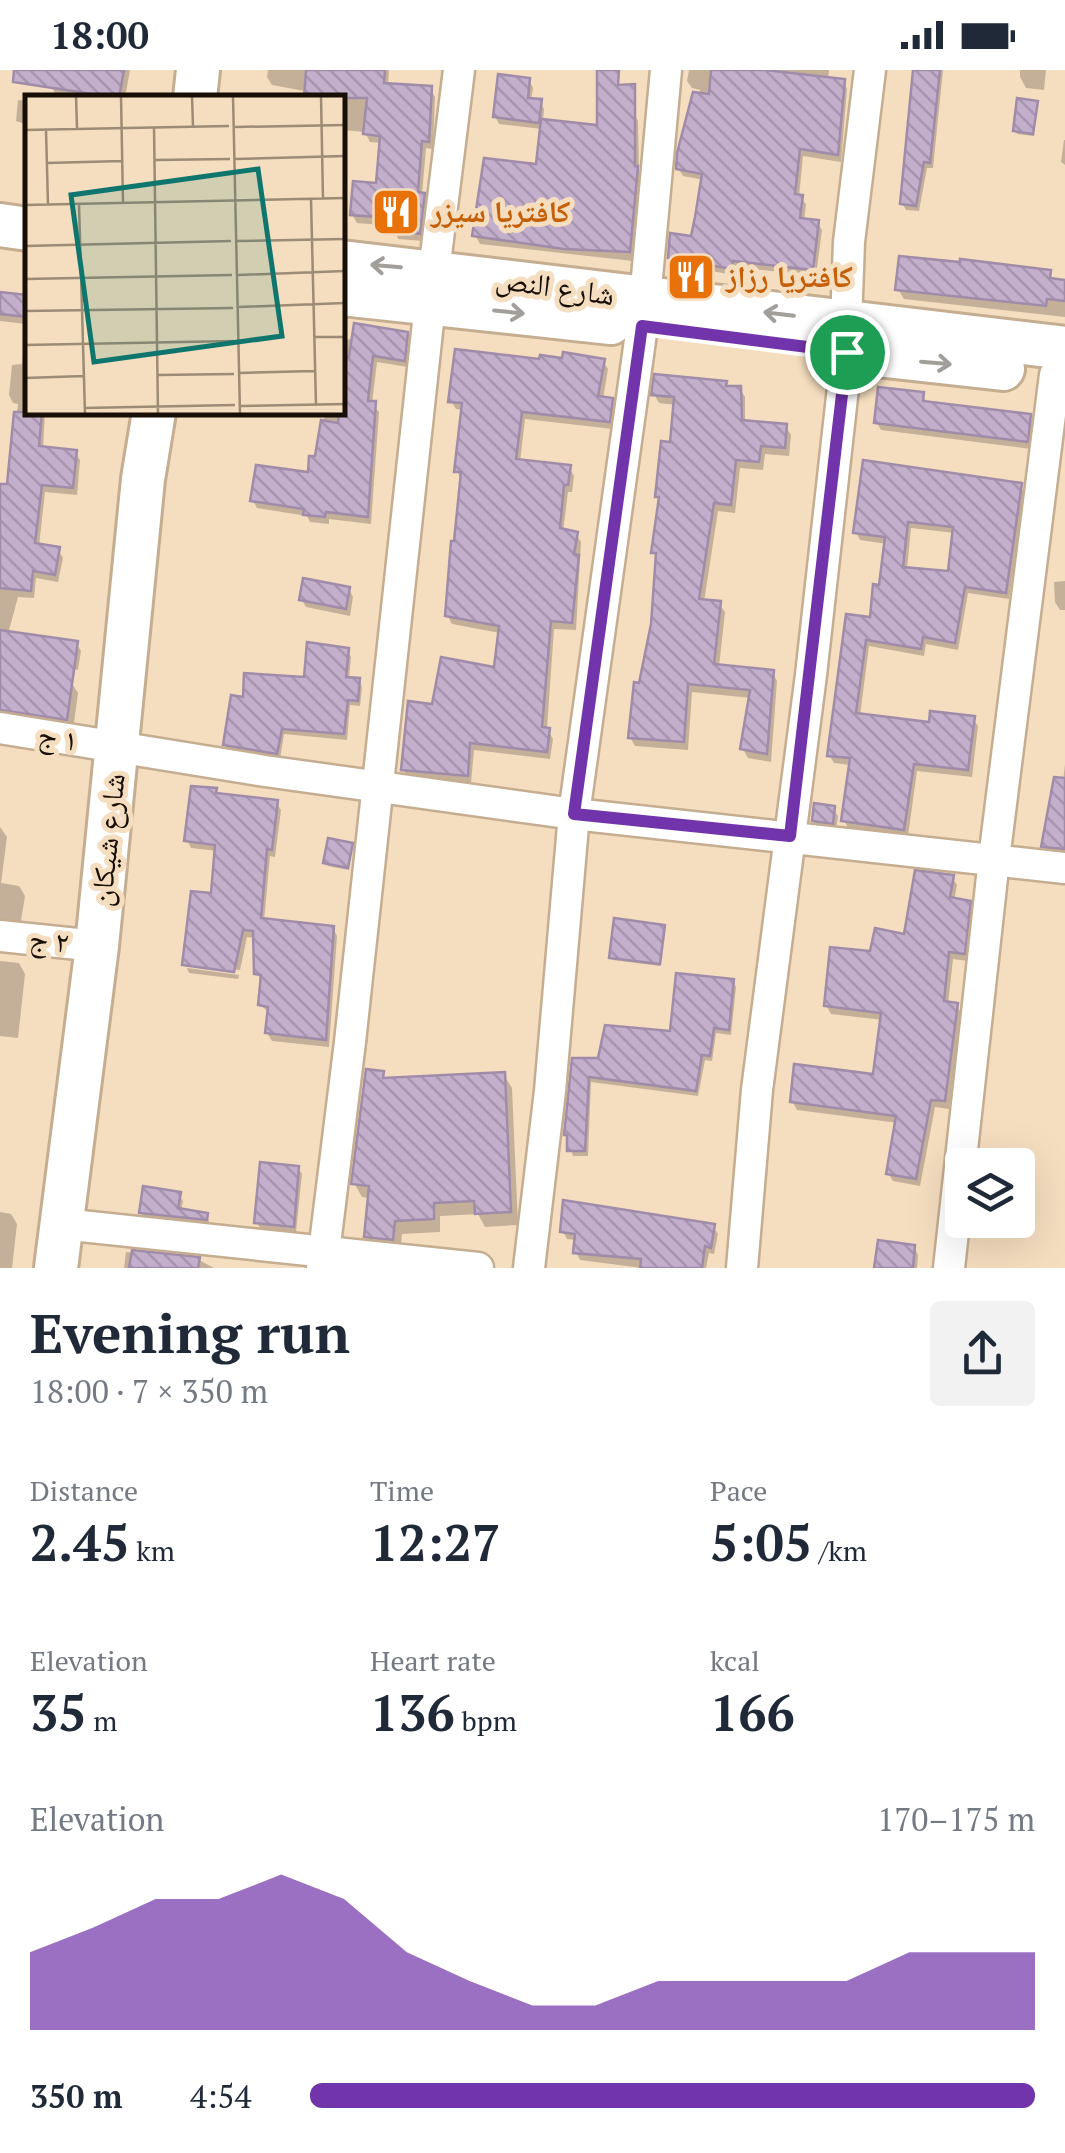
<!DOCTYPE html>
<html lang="en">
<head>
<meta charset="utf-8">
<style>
  :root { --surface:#fff; --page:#f2f2f3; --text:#1f2937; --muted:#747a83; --accent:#7234aa }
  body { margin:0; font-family:"PT Serif","Noto Naskh Arabic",serif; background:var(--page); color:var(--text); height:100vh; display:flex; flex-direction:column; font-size:38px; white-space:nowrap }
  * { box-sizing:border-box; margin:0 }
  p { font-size:32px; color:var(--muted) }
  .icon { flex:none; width:55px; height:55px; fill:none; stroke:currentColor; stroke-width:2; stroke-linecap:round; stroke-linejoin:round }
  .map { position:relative; height:1198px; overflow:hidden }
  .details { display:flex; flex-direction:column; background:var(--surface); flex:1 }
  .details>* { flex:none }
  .buttons { position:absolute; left:945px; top:1078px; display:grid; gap:20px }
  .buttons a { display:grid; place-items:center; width:90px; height:90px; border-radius:10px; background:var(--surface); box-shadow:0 10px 40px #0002; font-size:50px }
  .pin { position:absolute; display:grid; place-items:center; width:85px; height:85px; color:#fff; margin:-42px; border:5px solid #fff; border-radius:50%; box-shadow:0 2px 10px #0007 }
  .round { display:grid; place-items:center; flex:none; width:105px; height:105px; border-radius:10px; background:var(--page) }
  .overview { display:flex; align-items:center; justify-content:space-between; height:170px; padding:0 30px }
  h1 { font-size:55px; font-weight:800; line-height:75px }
  .figures { display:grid; grid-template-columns:repeat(3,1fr); gap:15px; height:170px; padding:10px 30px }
  .figures div { display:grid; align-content:center }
  .figures b { font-size:50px; font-weight:800 }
  .figures small { font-size:28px; font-weight:400 }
  .figures p { font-size:28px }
  .chart { height:280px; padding:20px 30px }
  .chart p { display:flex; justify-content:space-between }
  .chart svg { width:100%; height:180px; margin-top:10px; fill:var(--accent); opacity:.7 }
  ul { padding:0 30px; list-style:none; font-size:32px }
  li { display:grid; grid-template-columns:160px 120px 1fr; align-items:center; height:75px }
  li i { height:25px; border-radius:12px; background:var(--accent) }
  .status { display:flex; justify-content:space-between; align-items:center; height:70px; padding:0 50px; background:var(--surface); direction:ltr }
  .status svg { height:28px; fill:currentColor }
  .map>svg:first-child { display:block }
</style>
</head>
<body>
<div class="status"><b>18:00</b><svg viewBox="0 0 49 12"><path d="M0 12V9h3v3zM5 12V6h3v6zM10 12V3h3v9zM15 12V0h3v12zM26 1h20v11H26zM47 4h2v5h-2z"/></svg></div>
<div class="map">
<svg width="1065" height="1198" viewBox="0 0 1065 1198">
  <defs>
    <pattern id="building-back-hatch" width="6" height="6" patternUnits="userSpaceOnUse" patternTransform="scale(2.5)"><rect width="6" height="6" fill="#c3aecc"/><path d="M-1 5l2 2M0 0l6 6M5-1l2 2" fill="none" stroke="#a794ae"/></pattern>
  </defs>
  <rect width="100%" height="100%" fill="#f5ddbf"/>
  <g fill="#0003" fill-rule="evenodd">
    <polygon points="55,0 130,0 125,28 57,27 52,17"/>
    <polygon points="268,0 389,0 388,16 430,18 435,27 433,79 426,78 422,125 428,134 424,171 398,169 394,156 357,153 352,144 378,116 382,73 370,72 365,62 342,60 342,28 272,15 267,7"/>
    <polygon points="689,0 829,0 828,10 843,11 847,19 841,92 803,86 799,127 806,134 804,151 817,152 822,160 816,206 736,197 735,205 674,195 670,188 693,169 704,110 683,106 678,98 697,49 700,20 692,18 687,11"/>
    <polygon points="916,0 943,0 933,98 927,98 919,141 906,140 902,133"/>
    <polygon points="1020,0 1046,0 1044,20 1026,18 1020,7"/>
    <polygon points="529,10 533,18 531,31 540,32 544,39 543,52 600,58 633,42 638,51 639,101 642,107 633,191 480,174 475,165 538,97 542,59 499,54 495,46"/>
    <polygon points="18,30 28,31 28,55 16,51"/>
    <polygon points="1037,34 1034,66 1017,64 1015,61"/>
    <polygon points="1064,70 1065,70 1065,95 1061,92"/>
    <polygon points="1049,202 1054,211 1065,212 1065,247 904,229 898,219"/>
    <polygon points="0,225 28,228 28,342 45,342 43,379 75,382 80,390 77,425 45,422 39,476 58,480 63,488 58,512 36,508 34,528 18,527 8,564 76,573 81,581 78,600 0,586 0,416 9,417 18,334 13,333 9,325 12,295 22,294 26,254 0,251"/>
    <polygon points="407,264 411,272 408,297 377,292 372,334 379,342 371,454 329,449 329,454 310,452 307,446 257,438 253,431 310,405 318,389 325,342 342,342 342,270"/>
    <polygon points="603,291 608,299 603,329 612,330 616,338 613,359 525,349 520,392 569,397 574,406 572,422 568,422 563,462 576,464 581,472 576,560 554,559 547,658 553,669 550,689 474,680 471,713 408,708 403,699 434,637 496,600 500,563 452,554 447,545 456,474 461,409 457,401 464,340 456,339 451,331 542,292"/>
    <polygon points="725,313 728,318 739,318 745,327 745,353 786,357 791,365 789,386 765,384 763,400 740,398 735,443 718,441 704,532 719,534 725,542 719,597 772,602 777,611 771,692 748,688 743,679 751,628 692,622 688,680 635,676 630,667 653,555 658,491 653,482 661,431 658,426 672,374 676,335 659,333 654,324"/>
    <polygon points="922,325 927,332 1030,347 1034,354 1031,379 881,360 877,353"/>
    <path d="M1020,415l4,8 -15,106 -41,-6 -10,57 -32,-6 -2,12 -55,-10 -9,70 71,9 42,-6 5,7 -6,51 -55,-6 -9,65 -60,-8 -4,-8 7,-55 -17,-2 -5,-8 19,-138 25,2 9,-32 5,-43 -27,-4 -4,-8zM911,458l44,5 -5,41 -43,-5z"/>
    <polygon points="1065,511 1065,540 1060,540 1055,532 1054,512"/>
    <polygon points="349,519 353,527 350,546 306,537 302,530"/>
    <polygon points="347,580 351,587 349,609 359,611 362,617 360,636 350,635 347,670 284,664 280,689 229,681 225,675 245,630 306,610"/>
    <polygon points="71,612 78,623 73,660 0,650 0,613"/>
    <polygon points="1065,694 1065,786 1049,784 1044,776 1061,730"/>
    <polygon points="215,721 218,726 276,732 281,740 275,787 270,786 264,851 333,858 337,866 329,977 272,971 267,963 269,943 261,935 256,868 247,867 240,900 186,893 186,898 185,895 213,826 217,781 191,778 187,770"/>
    <polygon points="833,739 838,746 836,760 818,758 814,751"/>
    <polygon points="0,757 7,767 1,813 19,816 25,826 20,857 0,854"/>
    <polygon points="351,775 349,800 328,796 326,793"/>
    <polygon points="952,807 957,815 954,831 969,833 974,841 968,891 953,889 948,934 956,935 961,943 949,1039 935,1037 920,1116 893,1111 888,1103 898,1053 797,1040 792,1031 875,1006 883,950 831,944 826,935 872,884 906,867"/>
    <polygon points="663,858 660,896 613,890 612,887"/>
    <polygon points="0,891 19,893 25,904 18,968 0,966"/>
    <polygon points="187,898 239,905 238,909 189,903"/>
    <polygon points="733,911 736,917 731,965 716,963 712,991 705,990 698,1026 591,1012 588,1086 573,1086 566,1064 574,990 600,991 673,964"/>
    <polygon points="382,1003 386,1010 504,1005 512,1018 518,1155 485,1157 478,1144 440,1146 440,1162 402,1164 400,1183 374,1180 366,1166 370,1128 362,1127 354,1113"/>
    <polygon points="298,1098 302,1104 296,1162 260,1158 257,1152"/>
    <polygon points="179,1125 183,1131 181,1141 207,1145 210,1156 145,1149 141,1143"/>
    <polygon points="0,1142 11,1144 17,1154 12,1198 0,1198"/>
    <polygon points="713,1156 718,1164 714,1184 709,1183 706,1198 642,1198 580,1190 576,1182 577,1170 567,1169 563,1162"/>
    <polygon points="880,1173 914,1177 918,1185 917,1198 877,1198"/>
    <polygon points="126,1182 199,1190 214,1198 124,1198"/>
  </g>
  <g fill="url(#building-back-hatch)" stroke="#a08ca9" stroke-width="2.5" fill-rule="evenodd">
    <polygon points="14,0 124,0 119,28 13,12"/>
    <polygon points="306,0 385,0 384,13 432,16 429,72 422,71 418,122 425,123 420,164 391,161 392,148 350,145 353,111 376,113 380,66 363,64 367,28 304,28"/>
    <polygon points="597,0 619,0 618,15 635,14 635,96 638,96 630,182 564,179 472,166 484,88 536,94 541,49 597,55"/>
    <polygon points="711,0 765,0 845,9 838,85 800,79 795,124 803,125 800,148 819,150 813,200 733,191 732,199 668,188 670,163 691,166 695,147 702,104 676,99 677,83 693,22 709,24"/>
    <polygon points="913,0 940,0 930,93 924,92 916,136 900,134"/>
    <polygon points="498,4 530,8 528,28 542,29 539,53 493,47"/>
    <polygon points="1017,28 1038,31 1033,64 1013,61"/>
    <polygon points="899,186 960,192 960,189 1051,200 1050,208 1065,210 1065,231 1047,229 1046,236 895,220"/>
    <polygon points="0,222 28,225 28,247 0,244"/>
    <polygon points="354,253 408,262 405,291 373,286 368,331 376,331 368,447 326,442 325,447 303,445 304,439 250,431 256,395 308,402 309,386 315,386 321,350 338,353 339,342 342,342 345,287 349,287"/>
    <polygon points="455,279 539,289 540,285 562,288 563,282 605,289 598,326 613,328 610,352 522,342 516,389 571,395 568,415 564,415 560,458 578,462 574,484 579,485 572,553 551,551 542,657 550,658 547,682 470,673 468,706 401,700 408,631 432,634 441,587 494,597 499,556 445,546 451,471 454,471 461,402 454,402 462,333 448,332"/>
    <polygon points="654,304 727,311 726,316 741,316 742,350 787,354 785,378 761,376 759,392 736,390 731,435 714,433 699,529 721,531 714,594 774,600 767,684 740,679 750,620 688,614 684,672 628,668 634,612 639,613 651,554 656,483 651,483 659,427 655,427 661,371 670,372 674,327 651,325"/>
    <polygon points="878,317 924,322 923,331 1031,344 1028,372 874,353"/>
    <polygon points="14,342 42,342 39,376 77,380 73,418 42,415 35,473 60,477 55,505 33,501 31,521 0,518 0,414 7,414"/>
    <path d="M863,390l159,23 -16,110 -41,-6 -10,56 -32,-6 -2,12 -55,-9 -10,73 73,9 1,-11 45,5 -7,54 -54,-6 -10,66 -63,-9 9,-63 -23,-2 19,-142 24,3 3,-33 6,1 6,-48 -32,-4zM908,452l45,5 -5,44 -45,-4z"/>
    <polygon points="303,508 350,517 346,539 299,530"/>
    <polygon points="0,560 78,571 67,650 0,640"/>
    <polygon points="307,572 349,578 346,607 360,608 358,631 348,630 344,664 282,659 277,684 223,675 231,625 243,627 244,603 304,607"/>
    <polygon points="1054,707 1065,708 1065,779 1041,777"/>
    <polygon points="191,716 217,718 216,723 278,730 272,780 267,779 261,848 334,856 326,970 265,963 268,937 258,935 261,905 254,904 253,861 243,860 234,902 182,895 191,821 211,823 215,775 184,771"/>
    <polygon points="814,733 835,736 833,754 812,751"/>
    <polygon points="328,768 353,773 348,798 323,793"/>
    <polygon points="915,800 954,805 950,827 971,831 965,884 949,882 944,931 958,933 945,1031 931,1030 916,1109 886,1104 896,1046 790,1032 794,994 873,1004 881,943 824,936 830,877 870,881 875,858 904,864"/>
    <polygon points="614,848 665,855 660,894 609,888"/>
    <polygon points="676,903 734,909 729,960 714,958 710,986 702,985 696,1021 589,1007 585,1081 567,1081 567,1065 564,1065 572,988 598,988 605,955 670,961"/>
    <polygon points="366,999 384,1001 383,1008 505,1002 511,1142 475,1144 474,1131 434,1133 434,1149 395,1151 393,1170 364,1167 369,1116 351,1114"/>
    <polygon points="260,1092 299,1096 294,1157 254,1153"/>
    <polygon points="143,1116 181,1122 178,1138 208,1143 207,1150 139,1143"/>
    <polygon points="563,1130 715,1154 711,1178 705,1176 702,1198 640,1198 641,1189 573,1183 575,1164 560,1162"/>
    <polygon points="878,1170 915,1175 913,1198 874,1198"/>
    <polygon points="132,1180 200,1187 198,1198 129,1198"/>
  </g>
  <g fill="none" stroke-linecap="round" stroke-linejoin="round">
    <g stroke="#c4ad90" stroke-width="35">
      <g id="street">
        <polyline points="434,201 459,0"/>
        <polyline points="645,229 666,0"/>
        <polyline points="846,253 849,172 870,0"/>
        <polyline points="0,658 265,701 574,744 1065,798"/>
        <polyline points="0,866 97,876"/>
        <polyline points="62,1154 478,1198"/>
        <polyline points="322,1198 350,972 430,234"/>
        <polyline points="529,1198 550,1021 574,744 642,256"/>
        <polyline points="742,1198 757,1020 811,605 847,282"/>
        <polyline points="949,1198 994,789 1055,305"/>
      </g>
    </g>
    <g stroke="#c4ad90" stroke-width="48">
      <g id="secondary">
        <polyline points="195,28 198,0"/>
        <polyline points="0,155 28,159"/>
        <polyline points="342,192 1065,278"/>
        <polyline points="342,224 611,253"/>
        <polyline points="840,281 1003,299"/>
        <polyline points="56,1198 97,876 143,409 154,342"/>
      </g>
    </g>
    <use href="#street" stroke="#fff" stroke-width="30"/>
    <use href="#secondary" stroke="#fff" stroke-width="42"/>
  </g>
  <defs><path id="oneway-shaft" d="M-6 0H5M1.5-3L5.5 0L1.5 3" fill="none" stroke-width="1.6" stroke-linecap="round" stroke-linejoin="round" transform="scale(2.5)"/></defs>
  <g stroke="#a29f9b">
    <use href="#oneway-shaft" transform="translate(386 196) rotate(-175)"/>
    <use href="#oneway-shaft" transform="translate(509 242) rotate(6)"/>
    <use href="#oneway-shaft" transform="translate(779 244) rotate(-173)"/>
    <use href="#oneway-shaft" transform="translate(936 293) rotate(5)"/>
  </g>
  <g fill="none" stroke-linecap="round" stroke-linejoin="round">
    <g stroke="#fff" stroke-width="20">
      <polygon id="route" points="642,256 847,282 790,766 574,744"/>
    </g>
    <use href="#route" stroke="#7234aa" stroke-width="12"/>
  </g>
  <defs>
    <g id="restaurant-square" transform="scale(2.5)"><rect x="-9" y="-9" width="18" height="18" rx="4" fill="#e8710a" stroke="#f5ddbf"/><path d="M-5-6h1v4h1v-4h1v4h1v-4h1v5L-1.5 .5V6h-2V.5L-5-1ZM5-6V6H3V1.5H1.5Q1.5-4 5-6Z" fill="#fff"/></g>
  </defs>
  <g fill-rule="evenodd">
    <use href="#restaurant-square" x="396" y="142"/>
    <use href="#restaurant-square" x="691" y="207"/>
  </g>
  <g text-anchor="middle" stroke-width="10" stroke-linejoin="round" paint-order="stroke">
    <g font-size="30" font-weight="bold" fill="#c56008" stroke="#f5ddbf" text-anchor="start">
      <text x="431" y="152">كافتريا سيزر</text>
      <text x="726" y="217">كافتريا رزاز</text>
    </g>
    <g font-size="30" fill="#170f05" stroke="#f5ddbf">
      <text transform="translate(555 217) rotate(8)" y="10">شارع النص</text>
      <text transform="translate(58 668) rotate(9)" y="10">١ ج</text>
      <text transform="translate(108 770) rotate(-84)" y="10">شارع شيكان</text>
      <text transform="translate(49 871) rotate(6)" y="10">٢ ج</text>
    </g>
  </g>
  <g transform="translate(25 25)">
    <rect width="320" height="320" fill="#f5ddbf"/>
    <path fill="none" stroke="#9c8b75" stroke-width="2.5" d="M51,1l1,32M96,1l2,107M167,1l1,30M208,1l7,318M296,1l2,103M129,32l4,287M210,32l110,-2M0,35l204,-4M21,35l2,75M210,64l110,-3M130,65l75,-1M22,68l75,-2M286,104l5,206M54,109l6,210M0,110l320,-7M212,146l108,-2M0,151l206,-5M213,180l107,-4M0,184l207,-4M214,212l106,-4M0,216l208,-3M289,242h31M0,250l209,-4M214,278l75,-2M132,280l77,-1M0,283l59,-2M215,311l105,-2M59,313l151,-3"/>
    <path fill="#0f766e" fill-opacity="0.15" stroke="#0f766e" stroke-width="5" d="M233,74l24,167 -188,26 -23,-167z"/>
    <rect width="320" height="320" fill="none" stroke="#170f05" stroke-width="5"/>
  </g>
</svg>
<div class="buttons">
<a><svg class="icon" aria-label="layers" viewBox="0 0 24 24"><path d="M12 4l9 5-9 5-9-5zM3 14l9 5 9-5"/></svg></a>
</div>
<div class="pin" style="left:847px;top:282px;background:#1e9e55"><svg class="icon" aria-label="arrive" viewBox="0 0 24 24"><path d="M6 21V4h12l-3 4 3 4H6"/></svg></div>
</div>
<section class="details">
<div class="overview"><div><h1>Evening run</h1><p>18:00 · 7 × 350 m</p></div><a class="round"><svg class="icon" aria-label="share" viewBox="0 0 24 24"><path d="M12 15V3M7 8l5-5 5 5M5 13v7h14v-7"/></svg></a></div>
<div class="figures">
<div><p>Distance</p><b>2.45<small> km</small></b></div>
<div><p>Time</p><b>12:27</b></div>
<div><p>Pace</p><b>5:05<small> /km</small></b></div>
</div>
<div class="figures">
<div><p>Elevation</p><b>35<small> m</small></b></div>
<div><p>Heart rate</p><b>136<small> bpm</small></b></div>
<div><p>kcal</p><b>166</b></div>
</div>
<div class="chart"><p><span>Elevation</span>170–175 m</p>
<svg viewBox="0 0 160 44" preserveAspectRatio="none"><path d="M0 44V25L10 19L20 12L30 12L40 6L50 12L60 25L70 32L80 38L90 38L100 32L110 32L120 32L130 32L140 25L150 25L160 25V44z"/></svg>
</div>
<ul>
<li><b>350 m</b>4:54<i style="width:100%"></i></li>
</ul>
</section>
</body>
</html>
